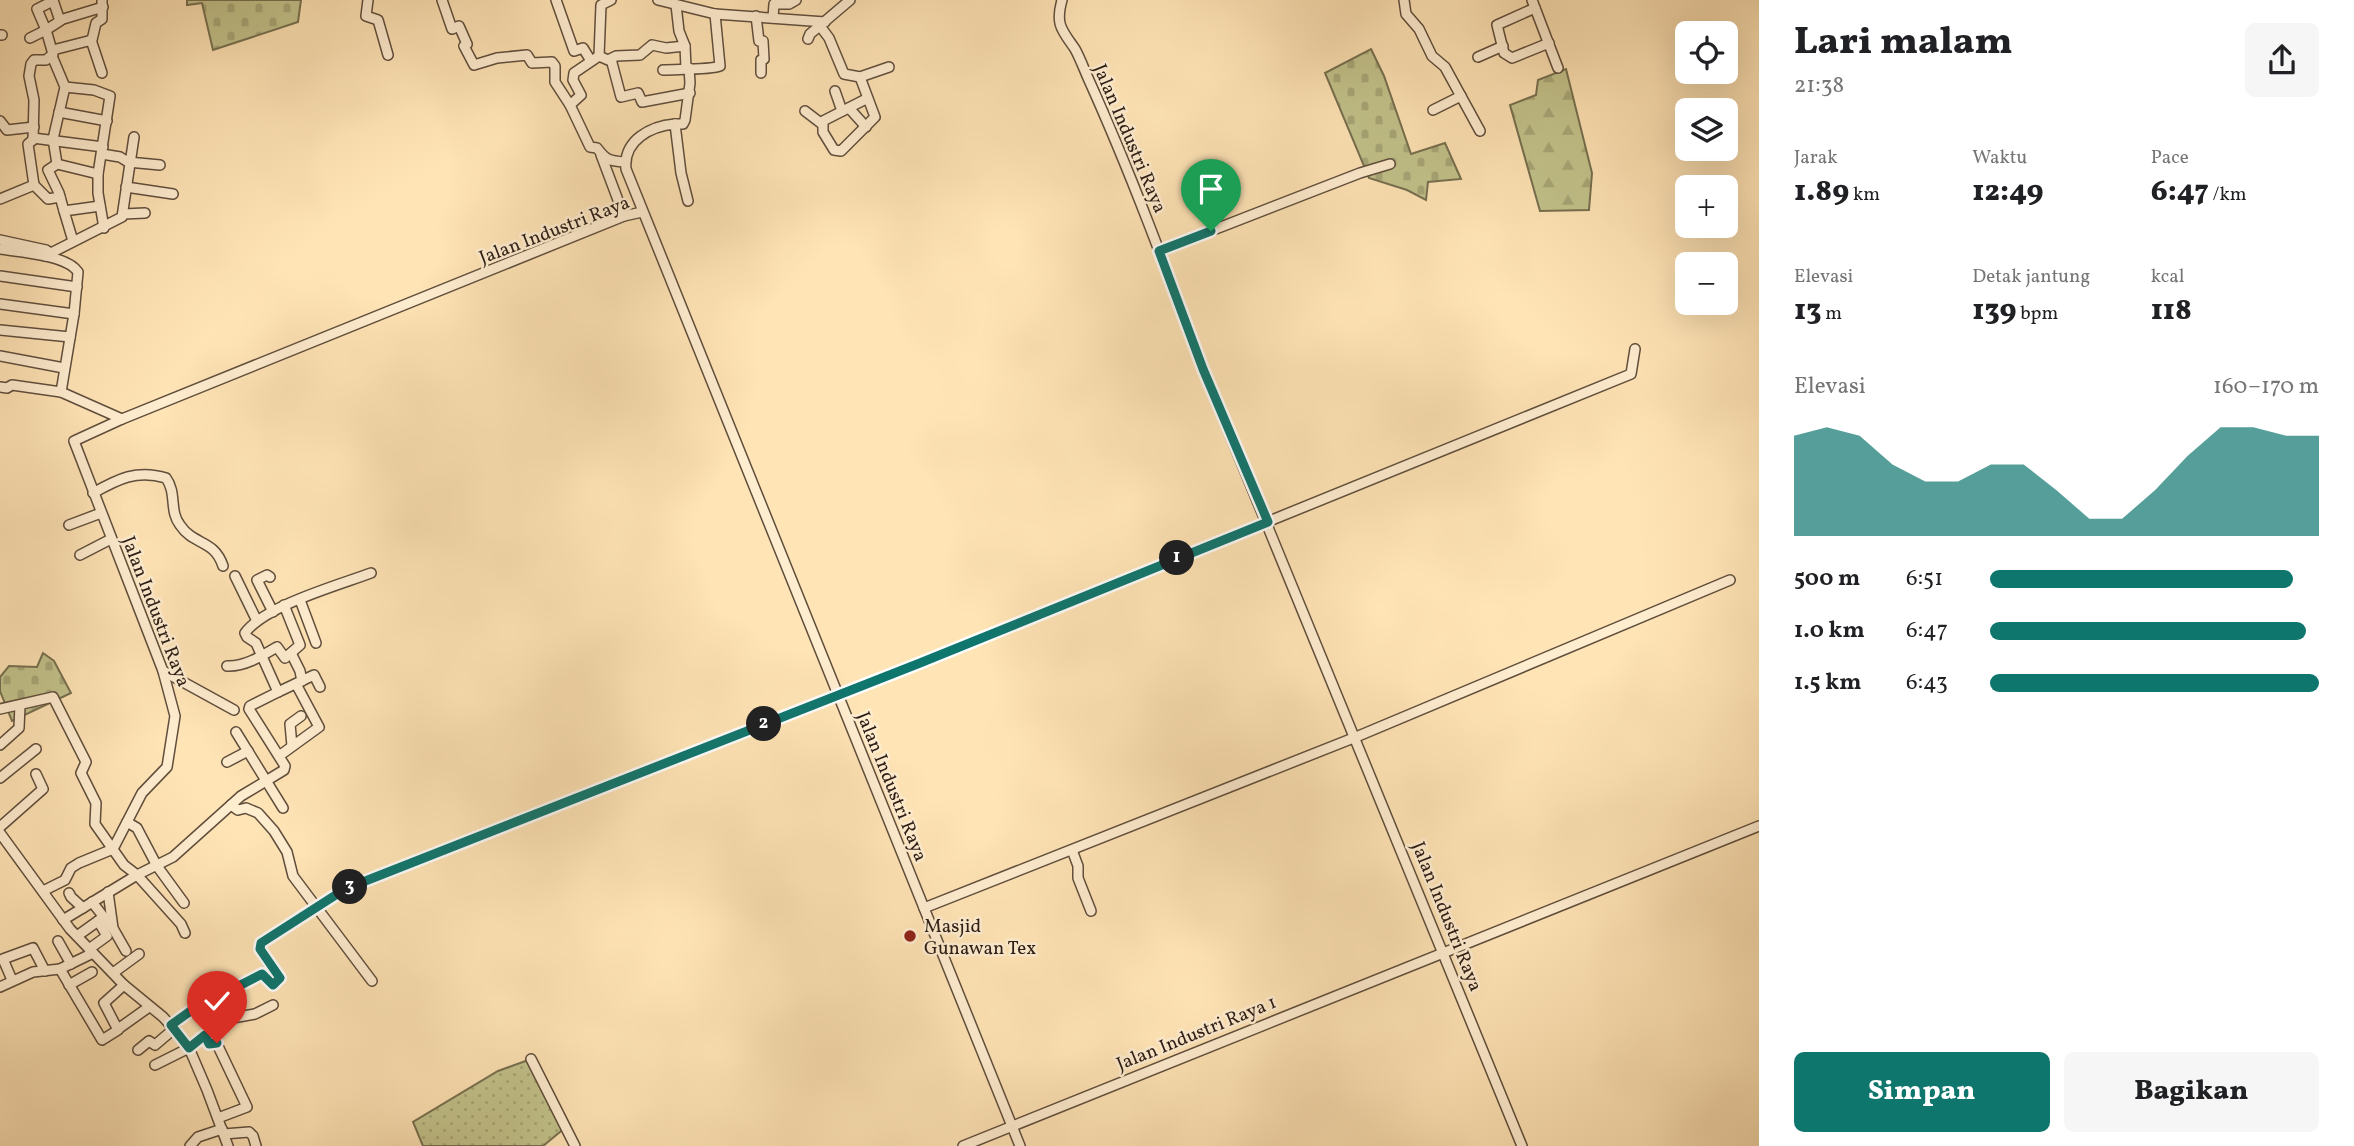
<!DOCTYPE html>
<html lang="id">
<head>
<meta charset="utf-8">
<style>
  :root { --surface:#fff; --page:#f6f6f6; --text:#202124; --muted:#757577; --accent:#0f766e }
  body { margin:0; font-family:Vollkorn,serif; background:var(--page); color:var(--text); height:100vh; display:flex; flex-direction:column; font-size:26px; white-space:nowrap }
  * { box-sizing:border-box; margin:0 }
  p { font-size:23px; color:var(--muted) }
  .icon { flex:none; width:38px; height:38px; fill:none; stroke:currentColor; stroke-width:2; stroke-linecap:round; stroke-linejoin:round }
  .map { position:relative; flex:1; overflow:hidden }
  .side { display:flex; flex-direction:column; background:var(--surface); width:595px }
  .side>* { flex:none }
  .buttons { position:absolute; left:1675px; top:21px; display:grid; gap:14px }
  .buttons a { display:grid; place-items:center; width:63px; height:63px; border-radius:10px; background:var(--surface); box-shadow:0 7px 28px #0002; font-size:35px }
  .pin { position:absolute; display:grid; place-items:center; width:60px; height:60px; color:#fff; margin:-72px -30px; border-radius:50% 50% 50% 0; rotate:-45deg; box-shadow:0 0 7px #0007 }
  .pin .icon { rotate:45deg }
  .km { position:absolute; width:35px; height:35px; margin:-18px; border-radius:50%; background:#222; color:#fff; font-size:19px; line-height:35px; text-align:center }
  .round { display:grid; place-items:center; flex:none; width:74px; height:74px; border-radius:10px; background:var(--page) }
  .head { display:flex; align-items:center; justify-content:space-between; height:119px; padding:0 35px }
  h1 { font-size:38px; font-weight:800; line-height:52px }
  .stats { display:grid; grid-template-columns:repeat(3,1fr); gap:10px; height:119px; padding:7px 35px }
  .stats div { display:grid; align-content:center }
  .stats b { font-size:30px; font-weight:800 }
  .stats small { font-size:19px; font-weight:400 }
  .stats p { font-size:19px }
  .chart { height:196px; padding:14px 35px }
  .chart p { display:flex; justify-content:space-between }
  .chart svg { width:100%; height:126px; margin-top:7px; fill:var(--accent); opacity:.7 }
  .primary-button { display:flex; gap:14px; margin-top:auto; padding:14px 35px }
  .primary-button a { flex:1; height:80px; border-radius:10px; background:var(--accent); color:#fff; font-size:28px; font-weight:800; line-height:80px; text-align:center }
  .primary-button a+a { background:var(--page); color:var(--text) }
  ul { padding:0 35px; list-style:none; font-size:23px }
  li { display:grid; grid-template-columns:112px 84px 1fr; align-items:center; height:52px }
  li i { height:18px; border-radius:9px; background:var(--accent) }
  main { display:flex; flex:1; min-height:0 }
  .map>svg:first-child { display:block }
</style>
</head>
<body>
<main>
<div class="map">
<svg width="1759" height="1146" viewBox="0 0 1759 1146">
  <defs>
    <pattern id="grass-dots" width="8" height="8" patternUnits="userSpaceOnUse" patternTransform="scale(1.75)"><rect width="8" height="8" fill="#c3c38c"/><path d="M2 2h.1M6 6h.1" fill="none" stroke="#a8a778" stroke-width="1.8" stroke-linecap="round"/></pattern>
    <pattern id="forest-firs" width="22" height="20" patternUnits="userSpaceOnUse" patternTransform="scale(1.75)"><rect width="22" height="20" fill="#c3c38c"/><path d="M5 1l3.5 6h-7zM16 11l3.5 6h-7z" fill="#a8a778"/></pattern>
    <pattern id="cemetery-stones" width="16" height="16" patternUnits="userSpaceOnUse" patternTransform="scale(1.75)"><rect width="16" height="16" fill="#c3c38c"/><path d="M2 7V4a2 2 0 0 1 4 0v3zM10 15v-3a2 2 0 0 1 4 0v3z" fill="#a8a778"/></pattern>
  </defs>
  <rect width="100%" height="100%" fill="#ffe4b6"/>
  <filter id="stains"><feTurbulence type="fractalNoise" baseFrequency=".00286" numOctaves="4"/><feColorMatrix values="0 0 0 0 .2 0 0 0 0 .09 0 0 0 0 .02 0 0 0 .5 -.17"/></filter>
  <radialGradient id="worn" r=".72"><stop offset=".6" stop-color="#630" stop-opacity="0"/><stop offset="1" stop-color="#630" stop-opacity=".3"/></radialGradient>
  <polygon fill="url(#grass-dots)" stroke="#777050" stroke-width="2" points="531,1059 566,1127 543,1146 423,1146 413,1122 498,1071"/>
  <polygon fill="url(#forest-firs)" stroke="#777050" stroke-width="2" points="1566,69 1592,173 1589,210 1540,211 1510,105 1536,95 1538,80"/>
  <g fill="url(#cemetery-stones)" stroke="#777050" stroke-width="2">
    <polygon points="187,0 301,0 298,22 213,50 202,3 187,5"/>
    <polygon points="1371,49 1384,76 1411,154 1445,143 1461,179 1428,182 1426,200 1407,190 1369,178 1325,73"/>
    <polygon points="43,653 54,661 71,693 12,721 0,691 0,677 9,666 37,667"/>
  </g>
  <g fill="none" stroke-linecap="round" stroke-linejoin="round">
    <g stroke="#604e3d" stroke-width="12">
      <g id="minor">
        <polyline points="368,0 366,16 378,20 388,55"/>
        <path d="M442,0l10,29 7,-3 8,18 -3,2 10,19 23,-7 30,-3 5,8 20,-1 3,4v16l15,23 20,42 7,1c9,12 12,13 28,14"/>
        <polyline points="556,0 574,51 583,48 591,61"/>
        <polyline points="658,0 715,14 825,22"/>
        <path d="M1062,0c-7,25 0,30 13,49 5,9 9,20 13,29 43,95 79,193 115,291l319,777"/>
        <polyline points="1404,0 1406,14 1419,29 1432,56 1445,67 1480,131"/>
        <polyline points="1532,0 1558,68"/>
        <polyline points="676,5 679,31 685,46 686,68"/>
        <polyline points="1535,8 1497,25 1504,53 1512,58 1549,43"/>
        <polyline points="756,16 759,41 763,41 764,59 761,60 761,73"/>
        <polyline points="773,18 774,4 789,4 796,0"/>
        <polyline points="60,20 103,7"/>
        <polyline points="820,26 829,38 844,74 860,77 889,67"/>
        <polyline points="0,35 2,35"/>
        <polyline points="30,38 46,30 37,9 53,1"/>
        <polyline points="808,39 810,34 850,0"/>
        <polyline points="91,40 102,73"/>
        <polyline points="53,50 92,40 96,23 102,19 102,0"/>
        <polyline points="52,56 65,87 53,139 57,164 98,174"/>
        <polyline points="599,56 601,5 611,0"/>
        <polyline points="1478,57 1503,46"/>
        <polyline points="611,59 621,97 638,93 642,102 690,93"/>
        <path d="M663,70c13,-1 48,0 57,-4l-5,-52"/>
        <polyline points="860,77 875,117 841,151 834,150 823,132 823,121 868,98"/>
        <polyline points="65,87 94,90 110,96 98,174 98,193 104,228"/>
        <polyline points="835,91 842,111"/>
        <polyline points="570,105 581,95 573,80 574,73 599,56 608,60 616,56 640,55 652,45 666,48 685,46"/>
        <polyline points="849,108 866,127"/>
        <polyline points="1433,110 1461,96"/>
        <polyline points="805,111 822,124"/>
        <polyline points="59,112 107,121"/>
        <polyline points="0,121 7,130 34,127"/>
        <polyline points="675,124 683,124 685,120 690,83 689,68"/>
        <polyline points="33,138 103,147"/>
        <polyline points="102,154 120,157 128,162 160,165"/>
        <polyline points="601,155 624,216"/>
        <polyline points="57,164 48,170 59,193 64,211"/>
        <polyline points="34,185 28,144 33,140 34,100 29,76 31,64 34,60 46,60 53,54 46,30 60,21 53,0"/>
        <polyline points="126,187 173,194"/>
        <polyline points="0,199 34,185 48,199 60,197"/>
        <path d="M688,201l-7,-28 -6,-49c-24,2 -52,16 -49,45l394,977"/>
        <polyline points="123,214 145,213"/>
        <polyline points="0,240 46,250 52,254"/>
        <polyline points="73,241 64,211 100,206"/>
        <path d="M0,249c20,3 67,6 78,23l-4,42 -13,78"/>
        <polyline points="1159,251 1360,173 1390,164"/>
        <polyline points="45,256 122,217 134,137"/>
        <polyline points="0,276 77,287"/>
        <polyline points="0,304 74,314"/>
        <polyline points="0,330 70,337"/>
        <polyline points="0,356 64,368"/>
        <polyline points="0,387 7,388 12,385 61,392 122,419"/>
        <path d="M93,493c25,-14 44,-24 73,-15 11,15 3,33 14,47 14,21 34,14 43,41"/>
        <polyline points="69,525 101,513"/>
        <polyline points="80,555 111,539"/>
        <polyline points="235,576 257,621"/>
        <polyline points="270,577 267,575 257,580 273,612"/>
        <polyline points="300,600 316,643"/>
        <polyline points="291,653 300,671 302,681"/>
        <path d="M227,666c17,1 35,-10 50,-19l8,11 15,-13 -16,-40"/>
        <polyline points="163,671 234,710"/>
        <polyline points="278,692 314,675 320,687"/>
        <polyline points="0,709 53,697 86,762 81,773 96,803 95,824 124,865 137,875 181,924 185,933"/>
        <polyline points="236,732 283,808"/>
        <polyline points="0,745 19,728 20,705"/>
        <polyline points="292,746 290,724 301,716"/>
        <polyline points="279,756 319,727 296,684"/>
        <polyline points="227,762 248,751"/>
        <polyline points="0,778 36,749"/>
        <polyline points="231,805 238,810 246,808 258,813 274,831 287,852 293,876 372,981"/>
        <polyline points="127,822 137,828 157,866 184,903"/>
        <polyline points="0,827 43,789 36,774"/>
        <polyline points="0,833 70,929 124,985 163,1017 180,1036 189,1048 207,1090 228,1146"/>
        <polyline points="113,849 142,793 167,767 175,716 163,671 74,441 122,419 624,216 642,212"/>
        <polyline points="1072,850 1078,866 1078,878 1091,911"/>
        <polyline points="43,891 65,880 71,868 79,863 113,849"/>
        <polyline points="108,892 113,928"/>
        <polyline points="69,893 71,897 83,908"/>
        <polyline points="92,902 114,930 126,951"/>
        <polyline points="924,908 1356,737 1730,580"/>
        <path d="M63,920l74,-45 36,-18 68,-61 43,-26 1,-4 -36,-57 1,-3 28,-14 -22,-49 -9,-6 -2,-4c19,-27 94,-48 126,-60"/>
        <polyline points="77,936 98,921"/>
        <polyline points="58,941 71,964"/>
        <polyline points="89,949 107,936 98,921 103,917"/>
        <polyline points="60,969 102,1040 118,1030 104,1003 124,985"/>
        <polyline points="113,973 139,954"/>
        <polyline points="12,980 3,959 33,948 45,971"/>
        <polyline points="69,985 92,972"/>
        <polyline points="0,987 33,972 60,969 93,953"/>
        <polyline points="223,995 229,1007"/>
        <polyline points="171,1025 192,1010 262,974 272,984 279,980 260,949 261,943 345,889 920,663 1631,374 1635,349"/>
        <polyline points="118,1029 149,1007"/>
        <polyline points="205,1035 209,1044 217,1044 247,1107 218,1118"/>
        <polyline points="138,1050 149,1041 155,1045 175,1028"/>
        <polyline points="531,1059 575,1146"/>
        <polyline points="155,1065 189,1048 227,1019 255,1014 273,1005"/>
        <polyline points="224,1134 249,1132 253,1136 256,1146"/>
        <polyline points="190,1146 198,1137 222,1129"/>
        <polyline points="963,1146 1759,826"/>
      </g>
    </g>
    <use href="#minor" stroke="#ffedd0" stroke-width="9"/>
  </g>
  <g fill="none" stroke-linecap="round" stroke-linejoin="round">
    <g stroke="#fff" stroke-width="14">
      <polyline id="route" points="217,1043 209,1044 205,1035 189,1048 171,1025 192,1010 262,974 273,985 280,978 260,949 261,943 345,889 920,663 1268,522 1203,369 1159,251 1211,231"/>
    </g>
    <use href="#route" stroke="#0f766e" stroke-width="9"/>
  </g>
  <circle fill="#8f2418" stroke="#ffedd0" stroke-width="2.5" cx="910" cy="936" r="7"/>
  <g text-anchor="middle" stroke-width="5" stroke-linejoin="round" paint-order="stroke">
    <g font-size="19" fill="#2b1c15" stroke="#ffedd0">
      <text transform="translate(1131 138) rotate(67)" y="7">Jalan Industri Raya</text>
      <text transform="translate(554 229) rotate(-21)" y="7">Jalan Industri Raya</text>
      <text transform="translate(157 611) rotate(69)" y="7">Jalan Industri Raya</text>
      <text transform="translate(893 786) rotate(68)" y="7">Jalan Industri Raya</text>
      <text transform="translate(1448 916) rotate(68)" y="7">Jalan Industri Raya</text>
      <text transform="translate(1196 1032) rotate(-22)" y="7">Jalan Industri Raya 1</text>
    </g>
    <g font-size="19" fill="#2b1c15" stroke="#ffedd0" text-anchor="start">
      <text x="924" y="932">Masjid<tspan x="924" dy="22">Gunawan Tex</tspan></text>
    </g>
  </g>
  <rect width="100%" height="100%" filter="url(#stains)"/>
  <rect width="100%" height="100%" fill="url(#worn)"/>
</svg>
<div class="buttons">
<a><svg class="icon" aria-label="locate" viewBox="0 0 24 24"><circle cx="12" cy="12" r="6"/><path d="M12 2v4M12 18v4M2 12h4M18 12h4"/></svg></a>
<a><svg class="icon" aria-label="layers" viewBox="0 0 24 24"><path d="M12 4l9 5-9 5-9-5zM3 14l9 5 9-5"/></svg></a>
<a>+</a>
<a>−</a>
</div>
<div class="pin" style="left:1211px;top:231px;background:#1e9e55"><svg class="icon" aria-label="arrive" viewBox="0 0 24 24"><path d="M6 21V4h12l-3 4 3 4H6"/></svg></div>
<div class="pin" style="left:217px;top:1043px;background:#d93025"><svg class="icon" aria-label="check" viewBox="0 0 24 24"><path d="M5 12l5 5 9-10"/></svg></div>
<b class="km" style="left:1177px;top:558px">1</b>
<b class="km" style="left:764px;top:724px">2</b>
<b class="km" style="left:350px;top:887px">3</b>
</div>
<section class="side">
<div class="head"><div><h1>Lari malam</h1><p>21:38</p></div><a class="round"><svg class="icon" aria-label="share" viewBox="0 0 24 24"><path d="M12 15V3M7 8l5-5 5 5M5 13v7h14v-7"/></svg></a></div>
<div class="stats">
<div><p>Jarak</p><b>1.89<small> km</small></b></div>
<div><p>Waktu</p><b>12:49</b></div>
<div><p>Pace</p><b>6:47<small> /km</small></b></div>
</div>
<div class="stats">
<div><p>Elevasi</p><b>13<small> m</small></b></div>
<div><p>Detak jantung</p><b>139<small> bpm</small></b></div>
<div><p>kcal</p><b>118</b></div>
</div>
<div class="chart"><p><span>Elevasi</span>160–170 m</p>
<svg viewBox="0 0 160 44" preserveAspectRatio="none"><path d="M0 44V9L10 6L20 9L30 19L40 25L50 25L60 19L70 19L80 28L90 38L100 38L110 28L120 16L130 6L140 6L150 9L160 9V44z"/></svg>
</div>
<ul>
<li><b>500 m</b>6:51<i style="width:92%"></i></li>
<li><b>1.0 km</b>6:47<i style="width:96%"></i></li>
<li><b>1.5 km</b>6:43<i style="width:100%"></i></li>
</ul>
<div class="primary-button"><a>Simpan</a><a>Bagikan</a></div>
</section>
</main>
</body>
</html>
